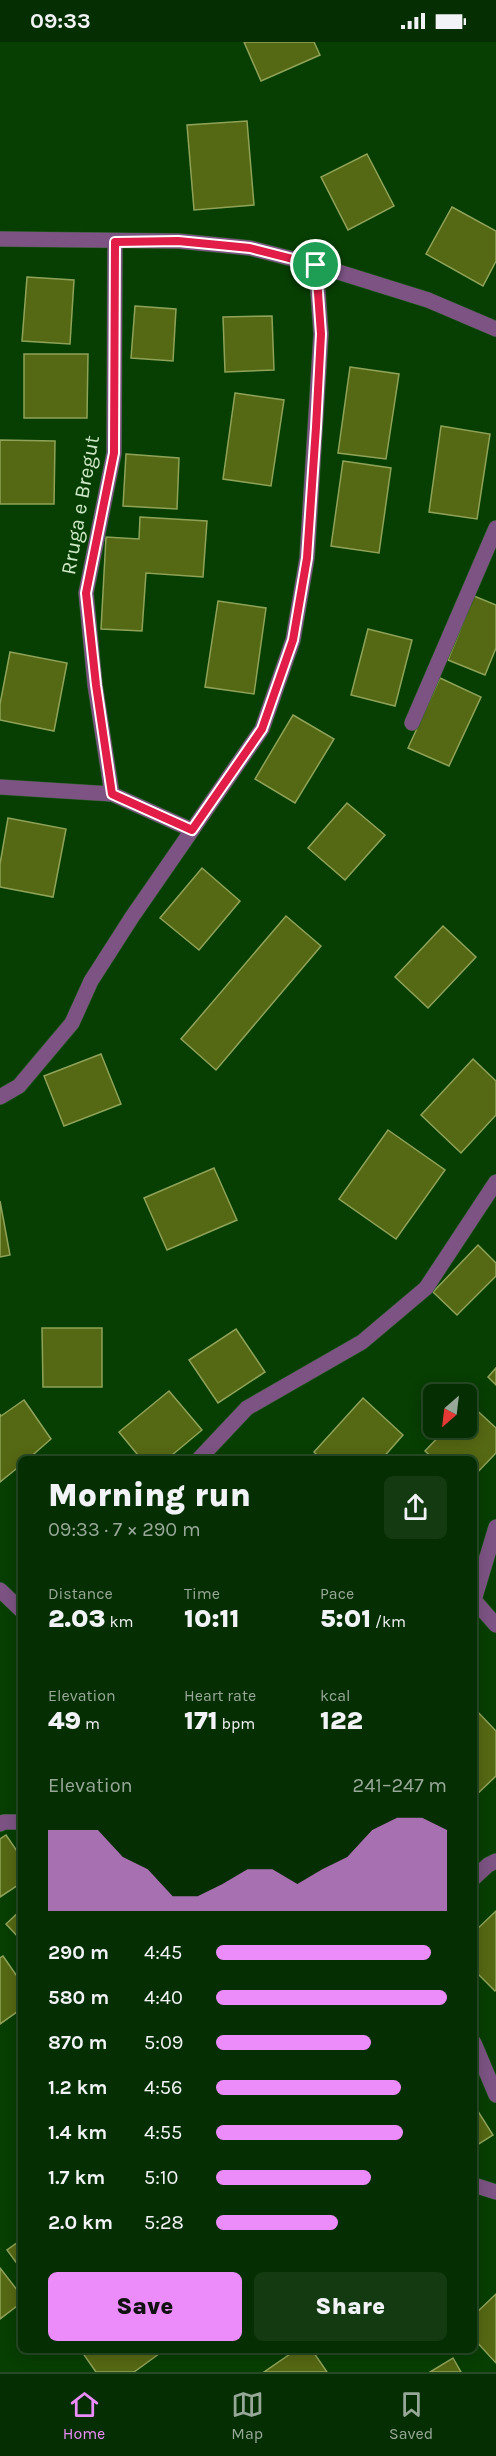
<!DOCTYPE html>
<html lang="en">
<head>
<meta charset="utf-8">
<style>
  :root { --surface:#052e02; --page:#133a11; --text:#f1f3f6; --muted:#97a899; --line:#264a24; --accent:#ec8cfb }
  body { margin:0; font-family:Karla,sans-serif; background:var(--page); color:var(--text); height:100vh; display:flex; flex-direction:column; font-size:22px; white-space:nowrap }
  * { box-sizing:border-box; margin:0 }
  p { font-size:20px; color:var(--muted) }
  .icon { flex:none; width:33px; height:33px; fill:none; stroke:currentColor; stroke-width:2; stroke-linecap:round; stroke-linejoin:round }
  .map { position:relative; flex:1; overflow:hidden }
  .side { position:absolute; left:18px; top:1414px; width:459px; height:897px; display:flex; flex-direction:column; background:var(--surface); border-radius:9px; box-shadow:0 3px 15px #0003,0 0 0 2px var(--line) }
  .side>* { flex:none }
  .needle { width:39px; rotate:208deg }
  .fabs { position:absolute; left:423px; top:1342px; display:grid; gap:12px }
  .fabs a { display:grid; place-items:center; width:54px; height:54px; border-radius:9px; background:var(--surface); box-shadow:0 3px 15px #0003,0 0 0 2px var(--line); font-size:30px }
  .pin { position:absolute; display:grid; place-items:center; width:51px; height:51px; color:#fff; margin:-26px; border:3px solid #fff; border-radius:50%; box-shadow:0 2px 6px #0007 }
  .round { display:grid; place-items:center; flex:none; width:63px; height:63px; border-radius:9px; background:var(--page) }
  .head { display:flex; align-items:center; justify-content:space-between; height:102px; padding:0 30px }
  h1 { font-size:33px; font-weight:800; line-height:45px }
  .metrics { display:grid; grid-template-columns:repeat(3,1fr); gap:9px; height:102px; padding:6px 30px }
  .metrics div { display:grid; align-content:center }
  .metrics b { font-size:26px; font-weight:800 }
  .metrics small { font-size:16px; font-weight:400 }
  .metrics p { font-size:16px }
  .chart { height:168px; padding:12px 30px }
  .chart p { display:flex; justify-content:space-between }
  .chart svg { width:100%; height:108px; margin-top:6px; fill:var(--accent); opacity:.7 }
  .button { display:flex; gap:12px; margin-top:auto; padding:12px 30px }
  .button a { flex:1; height:69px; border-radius:9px; background:var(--accent); color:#111; font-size:24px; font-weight:800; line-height:69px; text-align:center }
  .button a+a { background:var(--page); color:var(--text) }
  ul { padding:0 30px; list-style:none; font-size:20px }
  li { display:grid; grid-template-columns:96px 72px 1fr; align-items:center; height:45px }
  li i { height:15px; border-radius:8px; background:var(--accent) }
  .status { display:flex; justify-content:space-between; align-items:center; height:42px; padding:0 30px; background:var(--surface); direction:ltr }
  .status svg { height:16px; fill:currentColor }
  .tabs { display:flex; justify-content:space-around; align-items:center; height:84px; border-top:2px solid var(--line); background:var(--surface); font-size:16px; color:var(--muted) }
  .tabs a { display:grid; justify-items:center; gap:3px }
  .tabs .on { color:var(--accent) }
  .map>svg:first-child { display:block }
</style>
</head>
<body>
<div class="status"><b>09:33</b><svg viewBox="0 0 49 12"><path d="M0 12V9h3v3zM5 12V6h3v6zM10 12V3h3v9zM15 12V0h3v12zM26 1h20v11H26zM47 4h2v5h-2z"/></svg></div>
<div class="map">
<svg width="496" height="2330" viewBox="0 0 496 2330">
  <rect width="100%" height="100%" fill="#073e02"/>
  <g fill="#556813" stroke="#8ea358" stroke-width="1.5">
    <polygon points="244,0 314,0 320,13 261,39"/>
    <polygon points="247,79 254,163 194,168 187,83"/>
    <polygon points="367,112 394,164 348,188 321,135"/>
    <polygon points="452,165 496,189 496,219 483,244 426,212"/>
    <polygon points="27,235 74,238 70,302 22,299"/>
    <polygon points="135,264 176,267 173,319 131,316"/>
    <polygon points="272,274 274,328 225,330 223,275"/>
    <polygon points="24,312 88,312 87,376 24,376"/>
    <polygon points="350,325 399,332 386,417 338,411"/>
    <polygon points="235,351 284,358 271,444 223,437"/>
    <polygon points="441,384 490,392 477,477 429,470"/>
    <polygon points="0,398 55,399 54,462 0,462"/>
    <polygon points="126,412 179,416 177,467 123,464"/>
    <polygon points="343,419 391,426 379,511 331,504"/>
    <polygon points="140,475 207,479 203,535 146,531 142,589 101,587 106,495 139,497"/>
    <polygon points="474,554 496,563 496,606 485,633 448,618"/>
    <polygon points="218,559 266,566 254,652 205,645"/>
    <polygon points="368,587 412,598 395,664 351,653"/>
    <polygon points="10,610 67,621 54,689 0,678 0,662"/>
    <polygon points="440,636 481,655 449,724 408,706"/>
    <polygon points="293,673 334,697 295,761 255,737"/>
    <polygon points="347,761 385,793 345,838 308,806"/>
    <polygon points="8,776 66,787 53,855 0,845 0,822"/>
    <polygon points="202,826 240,859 199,908 160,876"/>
    <polygon points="286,874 321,904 216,1028 181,997"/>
    <polygon points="443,884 476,915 428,966 395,935"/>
    <polygon points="101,1012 121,1062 64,1084 44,1034"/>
    <polygon points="473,1017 496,1039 496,1073 461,1111 421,1073"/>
    <polygon points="388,1088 445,1128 396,1197 339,1157"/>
    <polygon points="214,1126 237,1178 167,1208 144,1156"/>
    <polygon points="0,1159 10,1213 0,1215"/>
    <polygon points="478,1203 496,1221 496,1234 457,1273 433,1250"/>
    <polygon points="42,1286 102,1286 102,1345 43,1345"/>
    <polygon points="236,1287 265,1330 218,1361 189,1318"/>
    <polygon points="496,1326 496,1343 488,1335"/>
    <polygon points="169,1349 202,1388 166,1418 142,1418 119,1390"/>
    <polygon points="363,1356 403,1393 381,1418 322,1418 314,1410"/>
    <polygon points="24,1358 51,1397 27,1418 21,1418 21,1423 0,1440 0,1372 1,1374"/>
    <polygon points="470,1362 496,1386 496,1411 474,1434 474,1418 435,1418 425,1409 447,1386 466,1386 466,1365"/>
    <polygon points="474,1666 496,1689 496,1734 474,1755"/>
    <polygon points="6,1793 21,1815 21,1841 0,1855 0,1797"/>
    <polygon points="21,1868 21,1898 6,1882"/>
    <polygon points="496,1869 496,1948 495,1949 474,1928 474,1890"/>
    <polygon points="3,1914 21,1940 21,1967 0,1982 0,1916"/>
    <polygon points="474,2063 493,2093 474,2105"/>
    <polygon points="21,2198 21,2227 7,2208"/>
    <polygon points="0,2226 21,2253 21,2261 0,2277"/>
    <polygon points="496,2252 496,2321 474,2297 474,2273"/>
    <polygon points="85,2308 162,2308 163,2309 134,2330 96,2330 82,2310"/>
    <polygon points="296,2308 312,2308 327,2330 264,2330"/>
    <polygon points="453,2316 461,2330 430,2330"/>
  </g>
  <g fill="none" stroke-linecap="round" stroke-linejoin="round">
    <g stroke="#2b5d26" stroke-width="16">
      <g id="minor">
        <polyline points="0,197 178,199 250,206 316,223 428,258 496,287"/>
        <polyline points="115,200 114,411 86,551 95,643 112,752 192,788"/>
        <polyline points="412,681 496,486"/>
        <polyline points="0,745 112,752"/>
        <polyline points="0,1055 19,1044 72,981 91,939 132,875 262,687 293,598 307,516 321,292 316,223"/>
        <polyline points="198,1418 247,1366 362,1300 426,1246 496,1140"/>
        <polyline points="496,1485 474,1558 496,1583"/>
        <polyline points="0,1548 21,1568"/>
        <polyline points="0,1782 4,1780 21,1780"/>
        <polyline points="474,1836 488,1823 496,1819"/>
        <polyline points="474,2001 496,2053"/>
        <polyline points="474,2143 496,2150"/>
      </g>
    </g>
    <use href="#minor" stroke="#7c5383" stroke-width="15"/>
  </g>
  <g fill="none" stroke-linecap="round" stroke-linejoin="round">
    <g stroke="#fff" stroke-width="12">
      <polygon id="route" points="178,199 250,206 316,223 321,292 316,385 307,516 293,598 262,687 192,788 112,752 96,643 86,551 114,411 115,200"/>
    </g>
    <use href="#route" stroke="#e11d48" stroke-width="8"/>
  </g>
  <g text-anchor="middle" stroke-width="4.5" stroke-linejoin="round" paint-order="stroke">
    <g font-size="21" fill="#cee9ca" stroke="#073e02">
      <text transform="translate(80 463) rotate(-80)" y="7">Rruga e Bregut</text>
    </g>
  </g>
</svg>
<div class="fabs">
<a><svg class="needle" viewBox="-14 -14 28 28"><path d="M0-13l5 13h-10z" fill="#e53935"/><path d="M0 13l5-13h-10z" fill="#97a899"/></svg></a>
</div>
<div class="pin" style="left:316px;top:223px;background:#1e9e55"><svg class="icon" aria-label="arrive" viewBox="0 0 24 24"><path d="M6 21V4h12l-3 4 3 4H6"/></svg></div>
<section class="side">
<div class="head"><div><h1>Morning run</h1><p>09:33 · 7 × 290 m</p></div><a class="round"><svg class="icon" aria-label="share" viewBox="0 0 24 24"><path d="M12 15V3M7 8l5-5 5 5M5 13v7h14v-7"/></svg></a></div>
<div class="metrics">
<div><p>Distance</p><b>2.03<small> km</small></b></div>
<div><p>Time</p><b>10:11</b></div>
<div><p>Pace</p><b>5:01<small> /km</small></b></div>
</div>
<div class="metrics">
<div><p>Elevation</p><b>49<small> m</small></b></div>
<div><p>Heart rate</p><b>171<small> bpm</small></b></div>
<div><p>kcal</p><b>122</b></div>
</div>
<div class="chart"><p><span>Elevation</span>241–247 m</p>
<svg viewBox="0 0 160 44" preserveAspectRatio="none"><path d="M0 44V11L10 11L20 11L30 22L40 27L50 38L60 38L70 33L80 27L90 27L100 33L110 27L120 22L130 11L140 6L150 6L160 11V44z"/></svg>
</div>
<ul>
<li><b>290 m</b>4:45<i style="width:93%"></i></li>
<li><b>580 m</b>4:40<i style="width:100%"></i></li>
<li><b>870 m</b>5:09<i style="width:67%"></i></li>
<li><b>1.2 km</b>4:56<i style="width:80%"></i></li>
<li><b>1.4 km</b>4:55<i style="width:81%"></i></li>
<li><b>1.7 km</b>5:10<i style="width:67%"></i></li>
<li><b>2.0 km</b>5:28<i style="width:53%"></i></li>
</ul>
<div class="button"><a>Save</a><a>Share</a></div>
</section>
</div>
<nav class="tabs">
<a class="on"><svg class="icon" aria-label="home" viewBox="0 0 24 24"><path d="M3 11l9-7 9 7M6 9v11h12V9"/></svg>Home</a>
<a><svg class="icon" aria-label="map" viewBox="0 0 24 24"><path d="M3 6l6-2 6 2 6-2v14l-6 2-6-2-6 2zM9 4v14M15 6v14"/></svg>Map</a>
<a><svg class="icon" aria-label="saved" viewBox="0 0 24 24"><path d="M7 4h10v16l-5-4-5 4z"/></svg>Saved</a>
</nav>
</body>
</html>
